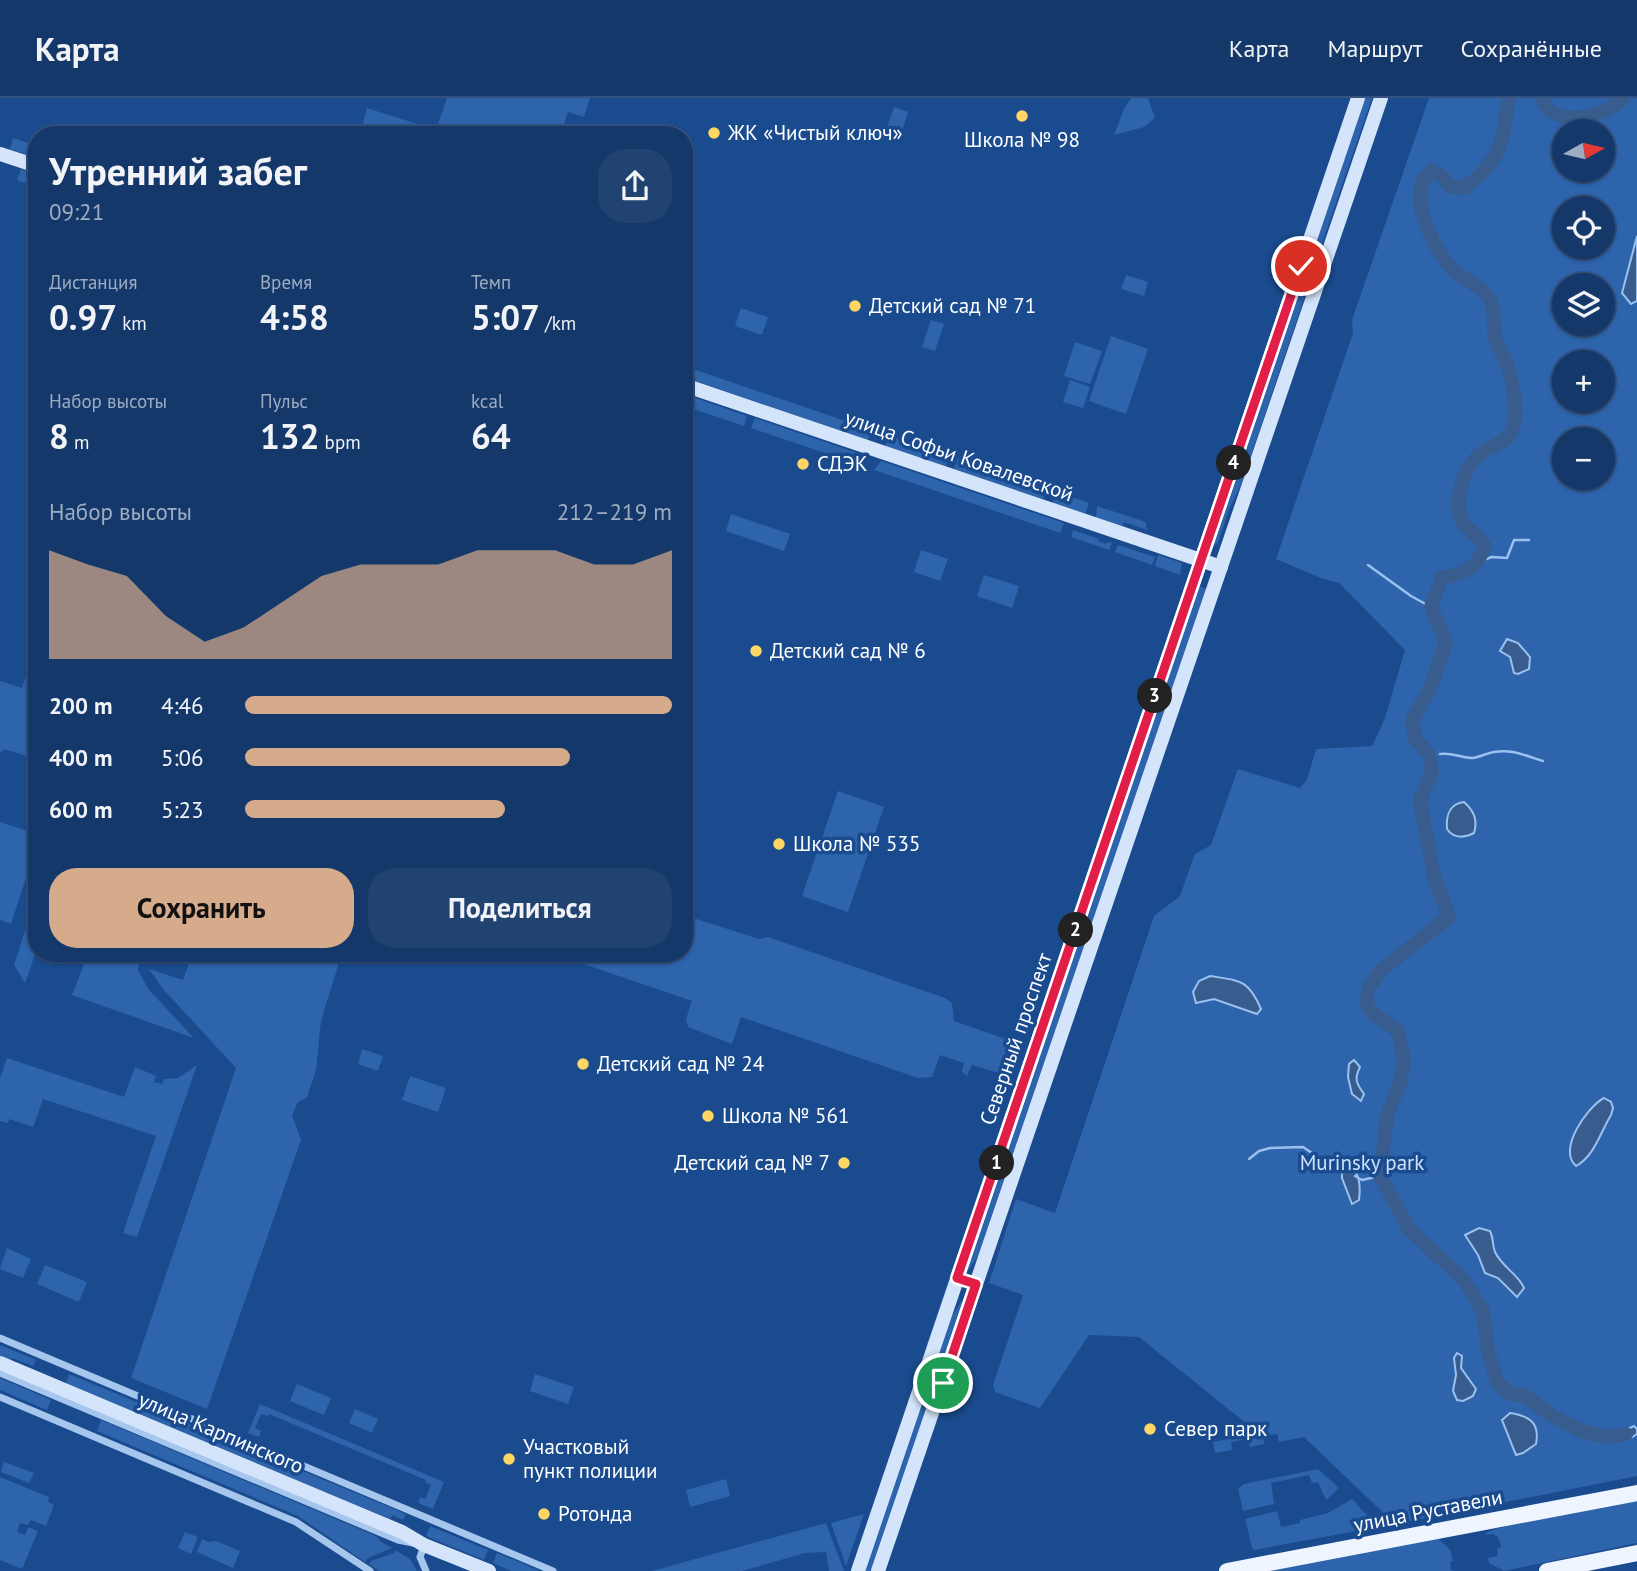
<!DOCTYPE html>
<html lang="ru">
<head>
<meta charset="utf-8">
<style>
  :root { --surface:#14386a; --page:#214372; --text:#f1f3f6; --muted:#9dacc1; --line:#33527e; --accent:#d6ab8b }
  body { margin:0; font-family:"PT Sans",sans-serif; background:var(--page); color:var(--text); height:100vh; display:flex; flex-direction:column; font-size:26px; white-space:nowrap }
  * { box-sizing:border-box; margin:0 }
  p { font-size:23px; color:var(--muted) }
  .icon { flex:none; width:38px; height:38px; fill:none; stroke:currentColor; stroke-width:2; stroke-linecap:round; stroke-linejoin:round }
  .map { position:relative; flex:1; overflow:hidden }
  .panel { position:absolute; left:28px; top:28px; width:665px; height:836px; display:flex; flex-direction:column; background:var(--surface); border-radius:28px; box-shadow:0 2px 5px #0004,0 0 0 2px var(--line) }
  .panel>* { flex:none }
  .needle { width:46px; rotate:82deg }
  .tools { position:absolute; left:1552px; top:21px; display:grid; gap:14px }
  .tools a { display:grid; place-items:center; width:63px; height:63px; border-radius:50%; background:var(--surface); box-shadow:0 2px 5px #0004,0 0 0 2px var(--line); font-size:35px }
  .pin { position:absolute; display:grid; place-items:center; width:60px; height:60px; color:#fff; margin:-30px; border:4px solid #fff; border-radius:50%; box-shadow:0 2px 7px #0007 }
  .km { position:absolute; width:35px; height:35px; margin:-18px; border-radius:50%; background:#222; color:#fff; font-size:19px; line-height:35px; text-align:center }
  .round { display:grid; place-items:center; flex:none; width:74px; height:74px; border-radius:28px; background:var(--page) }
  .summary { display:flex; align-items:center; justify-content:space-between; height:119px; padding:0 21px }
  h1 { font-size:38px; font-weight:600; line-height:52px }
  .metrics { display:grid; grid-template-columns:repeat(3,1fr); gap:10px; height:119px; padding:7px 21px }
  .metrics div { display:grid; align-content:center }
  .metrics b { font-size:35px; font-weight:600 }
  .metrics small { font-size:19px; font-weight:400 }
  .metrics p { font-size:19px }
  .chart { height:196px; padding:14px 21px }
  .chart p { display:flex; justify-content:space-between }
  .chart svg { width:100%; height:126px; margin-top:7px; fill:var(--accent); opacity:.7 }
  .primary-button { display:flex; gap:14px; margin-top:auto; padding:14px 21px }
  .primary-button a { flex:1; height:80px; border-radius:28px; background:var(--accent); color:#111; font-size:28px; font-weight:600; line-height:80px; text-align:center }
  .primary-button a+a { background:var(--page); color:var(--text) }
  ul { padding:0 21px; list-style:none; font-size:23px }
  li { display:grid; grid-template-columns:112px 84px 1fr; align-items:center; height:52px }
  li i { height:18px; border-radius:9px; background:var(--accent) }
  header { display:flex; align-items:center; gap:42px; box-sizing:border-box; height:98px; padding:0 35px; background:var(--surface); border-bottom:2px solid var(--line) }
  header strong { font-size:33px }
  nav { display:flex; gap:38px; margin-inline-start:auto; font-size:24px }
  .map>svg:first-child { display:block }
</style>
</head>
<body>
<header>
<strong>Карта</strong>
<nav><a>Карта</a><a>Маршрут</a><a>Сохранённые</a></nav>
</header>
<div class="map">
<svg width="1637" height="1473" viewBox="0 0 1637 1473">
  <rect width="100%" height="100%" fill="#1a4b8e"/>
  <g fill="#2d64ac" fill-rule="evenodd">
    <polygon points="447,0 590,0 584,19 568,14 560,37 549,37 523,29 520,37 360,37 367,10 436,32"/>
    <polygon points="1131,0 1148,0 1155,20 1144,29 1114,37 1124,11"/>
    <polygon points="1364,0 1372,0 1314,169 1308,167"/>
    <path d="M1429,0h208v1378l-242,48 -91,-87 -25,5 -2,-8 -14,2 1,8 -14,3 -3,-8 -16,3 1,8 -17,3 -2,-11 45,-9 -119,-96 -50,-2 -49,73 -45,-16 -2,-7 30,-90 -34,-12 27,-84 39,14 99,-297 26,-20 15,-42 16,-9 27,-76 62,19 7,-8 9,-31 56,-3 13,-28 20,-68 -66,-67 -18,-5 -45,-19 77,-226 -1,-13zM1564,33h39v39h-39zM1564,110h39v39h-39zM1564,187h39v39h-39zM1564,264h39v39h-39zM1564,341h39v39h-39z"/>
    <polygon points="894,9 908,14 899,42 884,38"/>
    <polygon points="13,40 37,48 37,60 10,51"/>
    <polygon points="21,71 37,76 37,89 17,82"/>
    <polygon points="1306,172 1313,174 1241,387 1229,412 1218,445 1215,447 1213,445"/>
    <polygon points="1126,177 1148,184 1144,198 1121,191"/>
    <polygon points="741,210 768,219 762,237 735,228"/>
    <polygon points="931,222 944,226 935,253 922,249"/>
    <polygon points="1111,238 1148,251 1126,316 1089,303"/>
    <polygon points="1075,244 1102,253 1090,286 1064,278"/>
    <polygon points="684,268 872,332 868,342 684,279"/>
    <polygon points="1070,282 1090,289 1083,310 1063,304"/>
    <polygon points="684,296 747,318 744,328 684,308"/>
    <polygon points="755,320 866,358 863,368 751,330"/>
    <polygon points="889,338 950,358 946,368 885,348"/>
    <polygon points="958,360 1048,391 1043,401 954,371"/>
    <polygon points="881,363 1064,425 1060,435 874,372"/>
    <polygon points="1055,393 1089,405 1086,414 1084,415 1053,405"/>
    <polygon points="1097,408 1146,424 1147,432 1124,424 1122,428 1096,419"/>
    <polygon points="731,416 790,436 784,453 726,433"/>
    <polygon points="1073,432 1099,441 1098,443 1106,446 1108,444 1112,445 1109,452 1071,439"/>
    <polygon points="1118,447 1155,459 1152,467 1115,454"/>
    <polygon points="921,452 948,461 940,483 914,474"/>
    <polygon points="1158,457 1182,465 1180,477 1155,468"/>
    <polygon points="984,477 1019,488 1012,510 977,498"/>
    <polygon points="1199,488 1206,491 982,1152 967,1175"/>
    <polygon points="31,564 37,566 37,661 4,651 0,655 0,583 22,590"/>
    <polygon points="838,693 884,709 848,814 802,798"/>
    <polygon points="1112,701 1114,702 1035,934 1033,934"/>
    <polygon points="0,724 37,736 37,746 11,826 0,822"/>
    <polygon points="37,796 37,851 25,885 14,867"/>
    <polygon points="684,817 759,841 768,839 945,900 952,905 954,923 1017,945 1021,940 1023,940 1003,1000 999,998 1006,977 972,967 967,978 962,974 964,965 940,957 932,979 918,980 741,919 732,946 688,929 686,921 692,903 569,861 570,856 684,856"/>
    <polygon points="88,856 140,856 138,872 149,892 194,940 72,897"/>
    <polygon points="192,856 337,856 341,858 321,923 316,972 307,999 298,1004 292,1017 301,1042 207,1311 131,1280 236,970 163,891 149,871 183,882"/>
    <polygon points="362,951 383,958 378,973 358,966"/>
    <polygon points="7,960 124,999 135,969 156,978 154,984 162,986 164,981 178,980 197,967 137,1139 123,1135 156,1038 43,1001 33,1029 9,1021 8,1025 0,1023 0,980"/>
    <polygon points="410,978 446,990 438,1014 402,1002"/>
    <polygon points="1007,1010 1009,1010 929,1246 927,1246"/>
    <polygon points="7,1150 31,1161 23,1180 0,1171"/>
    <polygon points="45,1167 87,1184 79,1204 37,1186"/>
    <polygon points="964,1199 943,1267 935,1264 950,1221"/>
    <polygon points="0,1247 36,1262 33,1268 12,1260 10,1263 0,1259"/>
    <polygon points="934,1270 941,1272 872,1473 863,1473"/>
    <polygon points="69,1276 406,1416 403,1422 392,1417 390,1421 66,1285"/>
    <polygon points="535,1276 574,1289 568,1306 530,1293"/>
    <polygon points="0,1280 51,1302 47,1312 0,1292"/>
    <polygon points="297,1286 331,1300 324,1317 290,1303"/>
    <polygon points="260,1306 444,1384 433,1411 418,1405 420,1399 425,1401 431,1387 425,1384 426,1382 269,1316 268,1318 261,1316 255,1330 261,1333 259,1339 248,1335"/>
    <polygon points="355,1311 378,1321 372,1335 349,1325"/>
    <polygon points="101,1322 376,1438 380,1443 392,1450 368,1460 365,1464 298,1418 97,1333"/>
    <polygon points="4,1364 34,1375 29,1385 1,1374"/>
    <polygon points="1318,1371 1339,1390 1326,1402 1318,1384 1312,1385 1309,1377 1271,1385 1274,1406 1243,1413 1238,1391 1244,1386"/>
    <polygon points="0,1379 49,1399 48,1404 54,1407 46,1428 31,1422 28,1427 20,1425 17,1434 25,1437 28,1429 38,1433 22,1471 0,1462"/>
    <polygon points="726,1381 730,1398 690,1409 686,1392"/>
    <polygon points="1352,1401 1378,1429 1254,1452 1252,1449 1245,1421 1277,1413 1281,1429 1300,1425 1300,1422 1328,1415"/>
    <path d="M1637,1403v42l-133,28 -15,-8 -1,-5 10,-2 -1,-8 4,-1 -3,-10 -5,-3 -9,1c7,-7 19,-6 27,-12z"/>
    <polygon points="864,1416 846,1468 831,1425"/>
    <polygon points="826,1425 844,1473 829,1473 826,1454 805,1455 742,1473 652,1473"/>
    <polygon points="430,1428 488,1452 484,1462 426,1438"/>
    <polygon points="185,1434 198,1439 191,1456 178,1450"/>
    <polygon points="1438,1440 1450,1452 1453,1463 1450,1464 1451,1472 1455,1473 1262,1473"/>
    <polygon points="202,1441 209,1444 216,1443 240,1453 233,1470 197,1454"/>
    <polygon points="395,1452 410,1461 417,1473 379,1473 369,1466 371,1463 394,1455"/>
    <polygon points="497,1455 540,1473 511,1473 493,1465"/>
  </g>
  <g fill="#385c8d" stroke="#9ac1f0" stroke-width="2">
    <polygon points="1637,138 1637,203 1631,206 1622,195"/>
    <polygon points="1507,541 1518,545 1530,559 1529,571 1518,576 1514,575 1510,559 1500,553"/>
    <path d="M1464,704c10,9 14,18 10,31 -10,5 -20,6 -27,-4 -1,-14 2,-25 17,-27z"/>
    <path d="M1210,878c30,5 38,3 51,33l-4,5 -43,-15 -18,4 -3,-11 6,-11z"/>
    <path d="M1354,962l6,7c-6,12 -4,16 4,27l-3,7 -9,-7 -4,-17 1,-13z"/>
    <path d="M1604,1000l7,4 2,6 -2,7c-10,16 -17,42 -35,51 -19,-16 11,-59 28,-68z"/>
    <path d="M1342,1065c18,4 19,22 17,37l-7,4 -10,-26z"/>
    <path d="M1479,1130l11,3c4,8 2,14 5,21 7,15 23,22 29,36l-7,9 -19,-19 -13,-5 -7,-18 -13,-20z"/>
    <polygon points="1457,1255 1462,1258 1461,1270 1476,1291 1473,1298 1463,1303 1457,1302 1453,1293 1456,1277 1454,1260"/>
    <path d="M1510,1315c20,3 30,10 26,31l-13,9 -7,2 -14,-35z"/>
    <path d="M1634,1328l3,3v5c-8,6 -17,7 -26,3z"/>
  </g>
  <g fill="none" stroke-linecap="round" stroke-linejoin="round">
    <g stroke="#9ac1f0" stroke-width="2.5">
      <polyline points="1477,464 1492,459 1507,460 1514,442 1529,442"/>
      <polyline points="1368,467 1411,498 1431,509"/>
      <path d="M1440,656c12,-2 21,4 33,4 7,-1 14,-5 21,-6 19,-3 32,4 49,9"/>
      <polyline points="1430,658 1436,657"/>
      <polyline points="1249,1061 1259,1053 1270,1050 1303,1049 1318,1059 1343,1067"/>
      <polyline points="1355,1078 1362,1082 1380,1078"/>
    </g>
    <g stroke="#385c8d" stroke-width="14">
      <path d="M1509,0c-3,9 -3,18 -4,27 -4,29 -19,47 -41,63l-15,-2 -5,-8 -12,-7c-29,19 2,77 18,96 12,15 37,18 42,39 3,10 1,21 3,32 2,10 10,19 13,29 5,14 9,44 6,58 -3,18 -24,20 -35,30 -16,14 -25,44 -18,64 4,11 19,16 24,28 -8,20 -22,29 -43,30l-11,30 15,35 -16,47 -18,31 3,18 15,18 2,18 -12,25 14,78 15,40 -69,54 -12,19 -2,13 6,10 26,18 6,30 -4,23 -13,31 -7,61 29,53 54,50 20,32 5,40 9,31 11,11 17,3 26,19 33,17 27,5 15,-3"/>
      <path d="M1542,0c9,32 65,19 81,0"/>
    </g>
    <g stroke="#a7c6ee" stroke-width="7">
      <polyline points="0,1240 553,1473"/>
      <polyline points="0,1275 398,1442 413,1445"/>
      <polyline points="0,1299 296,1424 370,1473"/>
      <polyline points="424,1448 420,1459 426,1473"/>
    </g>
    <g stroke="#d4e4fa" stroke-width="14">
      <polyline points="0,56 37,68"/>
      <polyline points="684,287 1221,469"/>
      <polyline points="0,1265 402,1434 424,1447 489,1473"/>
      <polyline points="858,1473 1358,0"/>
      <polyline points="878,1473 1381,0"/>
    </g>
    <g stroke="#eef5ff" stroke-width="16">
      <polyline points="1227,1473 1637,1395"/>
      <polyline points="1547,1473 1637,1455"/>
    </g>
  </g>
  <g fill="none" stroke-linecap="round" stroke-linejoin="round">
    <g stroke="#fff" stroke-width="14">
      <polyline id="route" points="943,1285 976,1186 957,1180 1301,168"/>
    </g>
    <use href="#route" stroke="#e11d48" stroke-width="9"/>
  </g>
  <g fill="#ffd564" stroke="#1a4b8e" stroke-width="2.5">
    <circle cx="1022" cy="18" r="7"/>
    <circle cx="714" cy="35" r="7"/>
    <circle cx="855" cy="208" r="7"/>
    <circle cx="803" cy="366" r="7"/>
    <circle cx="756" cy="553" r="7"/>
    <circle cx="779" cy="746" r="7"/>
    <circle cx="583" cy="966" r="7"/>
    <circle cx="708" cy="1018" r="7"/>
    <circle cx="844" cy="1065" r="7"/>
    <circle cx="1150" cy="1331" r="7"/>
    <circle cx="509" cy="1361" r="7"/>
    <circle cx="544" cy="1416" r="7"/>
  </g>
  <g text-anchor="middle" stroke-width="7" stroke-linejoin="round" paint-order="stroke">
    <g font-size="21" fill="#fff" stroke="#1a4b8e" text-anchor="start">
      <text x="728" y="42">ЖК «Чистый ключ»</text>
      <text x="1022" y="49" text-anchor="middle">Школа № 98</text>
      <text x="869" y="215">Детский сад № 71</text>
      <text x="817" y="373">СДЭК</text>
      <text x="770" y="560">Детский сад № 6</text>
      <text x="793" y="753">Школа № 535</text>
      <text x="597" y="973">Детский сад № 24</text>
      <text x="722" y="1025">Школа № 561</text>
      <text x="830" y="1072" text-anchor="end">Детский сад № 7</text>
      <text x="1164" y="1338">Север парк</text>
      <text x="523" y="1356">Участковый<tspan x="523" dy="24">пункт полиции</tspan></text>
      <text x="558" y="1423">Ротонда</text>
    </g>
    <g font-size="21" fill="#fff" stroke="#1a4b8e">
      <text transform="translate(959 358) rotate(19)" y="7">улица Софьи Ковалевской</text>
      <text transform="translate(1016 941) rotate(-71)" y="7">Северный проспект</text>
      <text transform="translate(221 1335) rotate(23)" y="7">улица Карпинского</text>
      <text transform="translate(1428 1413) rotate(-11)" y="7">улица Руставели</text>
    </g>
    <g font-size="21" fill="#cde1fa" stroke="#1a4b8e">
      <text x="1362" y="1072">Murinsky park</text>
    </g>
  </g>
</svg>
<div class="tools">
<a><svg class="needle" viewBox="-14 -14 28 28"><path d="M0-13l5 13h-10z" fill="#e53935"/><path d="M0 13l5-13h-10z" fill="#9dacc1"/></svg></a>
<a><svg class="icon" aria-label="locate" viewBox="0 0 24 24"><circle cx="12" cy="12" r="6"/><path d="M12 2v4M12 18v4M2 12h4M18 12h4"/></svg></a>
<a><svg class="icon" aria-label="layers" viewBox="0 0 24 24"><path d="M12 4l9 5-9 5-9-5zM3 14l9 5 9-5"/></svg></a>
<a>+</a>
<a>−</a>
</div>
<div class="pin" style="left:943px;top:1285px;background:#1e9e55"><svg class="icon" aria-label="arrive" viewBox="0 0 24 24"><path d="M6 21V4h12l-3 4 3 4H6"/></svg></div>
<div class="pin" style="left:1301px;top:168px;background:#d93025"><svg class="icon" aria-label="check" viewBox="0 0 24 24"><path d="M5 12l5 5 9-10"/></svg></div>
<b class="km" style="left:997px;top:1065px">1</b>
<b class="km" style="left:1076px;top:832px">2</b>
<b class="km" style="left:1155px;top:598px">3</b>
<b class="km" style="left:1234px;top:365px">4</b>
<section class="panel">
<div class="summary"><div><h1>Утренний забег</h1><p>09:21</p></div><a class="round"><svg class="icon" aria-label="share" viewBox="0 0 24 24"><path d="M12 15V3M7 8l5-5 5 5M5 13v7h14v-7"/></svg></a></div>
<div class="metrics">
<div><p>Дистанция</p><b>0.97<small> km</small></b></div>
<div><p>Время</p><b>4:58</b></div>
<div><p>Темп</p><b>5:07<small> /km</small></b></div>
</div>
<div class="metrics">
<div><p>Набор высоты</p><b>8<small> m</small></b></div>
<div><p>Пульс</p><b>132<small> bpm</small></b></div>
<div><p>kcal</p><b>64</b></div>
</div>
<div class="chart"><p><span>Набор высоты</span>212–219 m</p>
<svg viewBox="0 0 160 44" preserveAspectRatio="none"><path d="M0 44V6L10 11L20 15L30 29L40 38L50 33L60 24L70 15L80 11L90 11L100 11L110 6L120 6L130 6L140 11L150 11L160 6V44z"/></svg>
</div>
<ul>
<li><b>200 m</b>4:46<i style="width:100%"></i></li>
<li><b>400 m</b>5:06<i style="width:76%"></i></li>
<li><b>600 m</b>5:23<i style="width:61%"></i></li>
</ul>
<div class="primary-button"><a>Сохранить</a><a>Поделиться</a></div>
</section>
</div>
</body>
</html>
